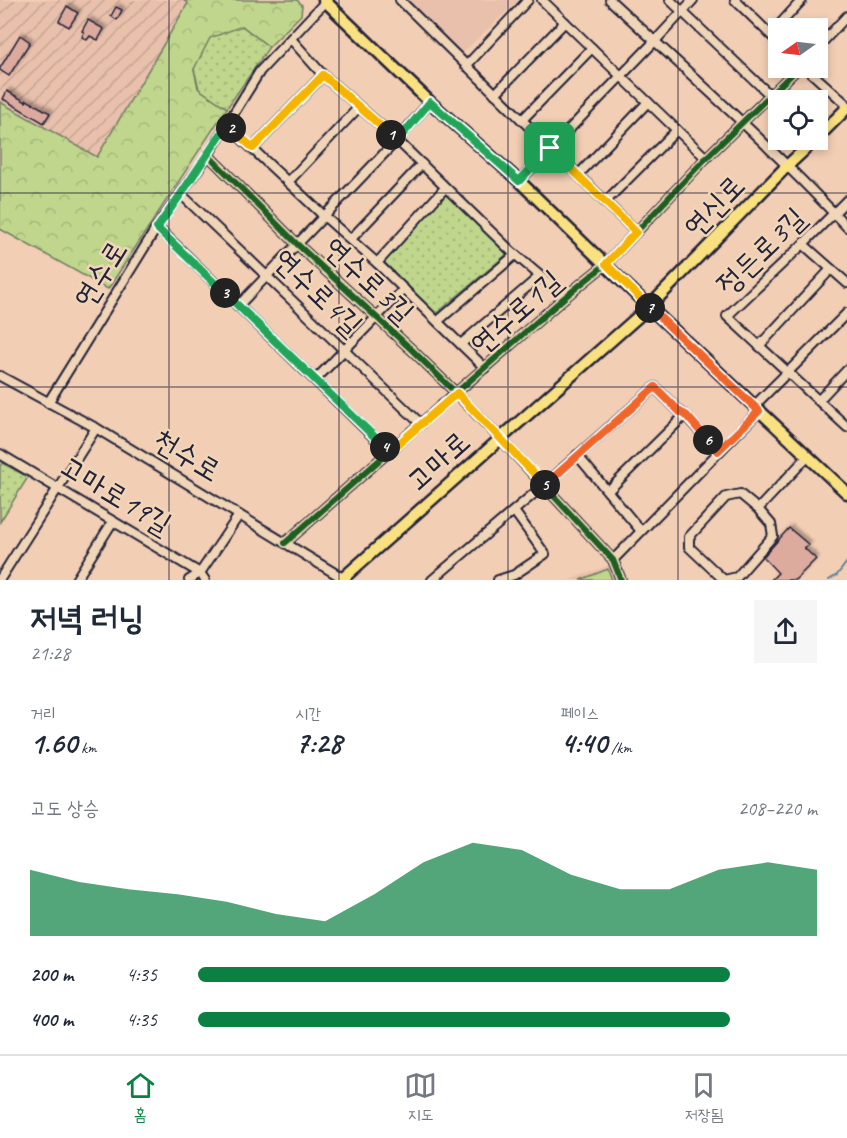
<!DOCTYPE html>
<html lang="ko">
<head>
<meta charset="utf-8">
<style>
  :root { --surface:#fff; --page:#f6f6f7; --text:#1f2937; --muted:#747a83; --line:#e0e1e3; --accent:#0b8043 }
  body { margin:0; font-family:Caveat,"Poor Story",sans-serif; background:var(--page); color:var(--text); height:100vh; display:flex; flex-direction:column; font-size:22px; white-space:nowrap }
  * { box-sizing:border-box; margin:0 }
  p { font-size:20px; color:var(--muted) }
  .icon { flex:none; width:33px; height:33px; fill:none; stroke:currentColor; stroke-width:2; stroke-linecap:round; stroke-linejoin:round }
  .map { position:relative; height:580px; overflow:hidden }
  .sheet { display:flex; flex-direction:column; background:var(--surface); flex:1 }
  .sheet>* { flex:none }
  .needle { width:39px; rotate:256deg }
  .fabs { position:absolute; left:768px; top:18px; display:grid; gap:12px }
  .fabs a { display:grid; place-items:center; width:60px; height:60px; border-radius:0px; background:var(--surface); box-shadow:0 3px 9px #0003; font-size:30px }
  .pin { position:absolute; display:grid; place-items:center; width:51px; height:51px; color:#fff; margin:-26px; border-radius:12px; box-shadow:0 3px 9px #0006 }
  .km { position:absolute; width:30px; height:30px; margin:-15px; border-radius:50%; background:#222; color:#fff; font-size:16px; line-height:30px; text-align:center }
  .round { display:grid; place-items:center; flex:none; width:63px; height:63px; border-radius:0px; background:var(--page) }
  .summary { display:flex; align-items:center; justify-content:space-between; height:102px; padding:0 30px }
  h1 { font-size:33px; font-weight:800; line-height:45px }
  .stats { display:grid; grid-template-columns:repeat(3,1fr); gap:9px; height:102px; padding:6px 30px }
  .stats div { display:grid; align-content:center }
  .stats b { font-size:30px; font-weight:800 }
  .stats small { font-size:16px; font-weight:400 }
  .stats p { font-size:16px }
  .chart { height:168px; padding:12px 30px }
  .chart p { display:flex; justify-content:space-between }
  .chart svg { width:100%; height:108px; margin-top:6px; fill:var(--accent); opacity:.7 }
  ul { padding:0 30px; list-style:none; font-size:20px }
  li { display:grid; grid-template-columns:96px 72px 1fr; align-items:center; height:45px }
  li i { height:15px; border-radius:8px; background:var(--accent) }
  .tab-bar { display:flex; justify-content:space-around; align-items:center; height:84px; border-top:2px solid var(--line); background:var(--surface); font-size:16px; color:var(--muted) }
  .tab-bar a { display:grid; justify-items:center; gap:3px }
  .tab-bar .current { color:var(--accent) }
  .map>svg:first-child { display:block }
</style>
</head>
<body>
<div class="map">
<svg width="847" height="580" viewBox="0 0 847 580">
  <defs>
    <pattern id="industrial-furrows" width="10" height="10" patternUnits="userSpaceOnUse" patternTransform="scale(1.5)"><rect width="10" height="10" fill="#e8c0ab"/><path d="M-1 1l2-2M0 10L10 0M9 11l2-2" fill="none" stroke="#c7a594"/></pattern>
    <pattern id="forest-crowns" width="20" height="18" patternUnits="userSpaceOnUse" patternTransform="scale(1.5)"><rect width="20" height="18" fill="#bfd68c"/><path d="M2 6a3 3 0 1 1 6 0M12 15a3 3 0 1 1 6 0" fill="none" stroke="#a4b77a"/></pattern>
    <pattern id="park-dots" width="8" height="8" patternUnits="userSpaceOnUse" patternTransform="scale(1.5)"><rect width="8" height="8" fill="#bfd68c"/><path d="M2 2h.1M6 6h.1" fill="none" stroke="#a4b77a" stroke-width="1.8" stroke-linecap="round"/></pattern>
    <filter id="shadow"><feDropShadow dx="3" dy="-3" stdDeviation="1.5" flood-color="#0004"/></filter>
  </defs>
  <rect width="100%" height="100%" fill="#f2ceb4"/>
  <filter id="ink" filterUnits="userSpaceOnUse"><feTurbulence type="fractalNoise" baseFrequency=".0167" numOctaves="2"/><feDisplacementMap in="SourceGraphic" scale="12" xChannelSelector="R" yChannelSelector="G"/><feConvolveMatrix kernelMatrix="1 2 1 2 8 2 1 2 1" color-interpolation-filters="sRGB"/></filter>
  <g filter="url(#ink)">
    <g fill="#e8c0ab">
      <polygon points="408,0 519,0 461,54"/>
      <polygon points="610,565 615,580 569,580"/>
    </g>
    <polygon fill="url(#industrial-furrows)" points="0,0 183,0 188,3 97,157 0,102"/>
    <polygon fill="#bfd68c" stroke="#707c64" stroke-width="1.5" points="608,569 612,580 580,580"/>
    <polygon fill="url(#forest-crowns)" stroke="#707c64" stroke-width="1.5" points="183,0 297,0 302,5 301,15 269,47 242,26 194,69 198,88 227,108 108,289 0,229 0,102 97,157 188,3"/>
    <g fill="url(#park-dots)" stroke="#707c64" stroke-width="1.5">
      <polygon points="242,26 269,47 227,108 199,89 194,69 210,38"/>
      <polygon points="445,193 508,253 436,314 383,261"/>
      <polygon points="2,463 28,477 0,522 0,466"/>
    </g>
    <g fill="none" stroke-linecap="round" stroke-linejoin="round">
      <polyline stroke="#5c81a0" stroke-width="2" points="829,580 837,575 847,562"/>
    </g>
    <g fill="#ddaa9e" stroke="#22223b" stroke-width="1.5" filter="url(#shadow)">
      <polygon points="67,6 78,13 69,27 59,21"/>
      <polygon points="116,7 122,10 117,20 111,16"/>
      <polygon points="88,20 104,29 98,40 90,36 87,40 82,37 84,32 82,31"/>
      <polygon points="20,35 30,42 9,76 0,70 0,68"/>
      <polygon points="7,91 26,102 27,100 50,113 44,123 3,99"/>
      <polygon points="789,528 809,545 804,548 816,559 795,580 771,580 778,573 763,557"/>
    </g>
    <g fill="none" stroke-linecap="round" stroke-linejoin="round">
      <g stroke="#22223b" stroke-width="12">
        <g id="minor">
          <polyline points="400,0 636,232"/>
          <polyline points="542,0 706,158"/>
          <path d="M610,0c80,74 162,147 237,227"/>
          <polyline points="670,0 770,95"/>
          <polyline points="735,0 778,42"/>
          <polyline points="771,34 802,0"/>
          <polyline points="291,39 323,75 397,140 511,251 565,297"/>
          <polyline points="818,47 847,16"/>
          <polyline points="466,66 528,0"/>
          <polyline points="806,68 847,105"/>
          <polyline points="495,94 565,22"/>
          <polyline points="522,120 592,48"/>
          <polyline points="227,125 324,216 377,263"/>
          <polyline points="253,148 323,75"/>
          <polyline points="208,155 297,244 412,350 457,394 500,438 613,560 621,580"/>
          <polyline points="578,175 648,102"/>
          <polyline points="519,181 655,41 693,0"/>
          <polyline points="288,182 359,107"/>
          <polyline points="445,188 377,263 485,368"/>
          <polyline points="181,194 421,424"/>
          <polyline points="847,200 803,244 727,316 847,427"/>
          <polyline points="605,202 677,130"/>
          <polyline points="157,227 389,452"/>
          <polyline points="350,240 422,164"/>
          <polyline points="803,244 847,283"/>
          <polyline points="238,306 397,140 430,102"/>
          <polyline points="438,321 515,255"/>
          <polyline points="461,344 540,276"/>
          <polyline points="759,346 831,269"/>
          <polyline points="0,376 96,428 346,580"/>
          <polyline points="315,380 404,289"/>
          <polyline points="819,400 847,370"/>
          <polyline points="48,403 157,227 208,155 260,71 327,0"/>
          <polyline points="754,406 847,313"/>
          <polyline points="0,454 200,573 205,580"/>
          <polyline points="577,455 641,531"/>
          <polyline points="608,491 685,415"/>
          <polyline points="758,509 771,524 773,536 737,577 724,580 689,547 689,537 726,497 740,494 758,509 808,456"/>
          <polyline points="285,543 565,297 606,264 706,158 798,68"/>
          <polyline points="613,560 759,411"/>
          <polyline points="0,579 96,428"/>
          <polyline points="76,580 113,521"/>
          <polyline points="189,580 200,573 239,515"/>
          <polyline points="432,580 544,485 655,387 680,412 685,415 718,451"/>
          <polyline points="498,580 514,575 545,554 514,511"/>
        </g>
      </g>
      <g stroke="#22223b" stroke-width="15">
        <g id="major">
          <polyline points="324,0 430,102 519,181 649,307 847,493"/>
          <polyline points="818,137 847,108"/>
          <polyline points="341,580 649,307 787,166 815,140"/>
        </g>
      </g>
      <use href="#minor" stroke="#f0d5b7" stroke-width="8"/>
      <use href="#major" stroke="#f9e181" stroke-width="10"/>
      <g stroke="#f0d5b7" stroke-width="10">
        <g id="cycleway">
          <polyline points="208,155 297,244 412,350 457,394 500,438 613,560 621,580"/>
          <polyline points="285,543 565,297 606,264 706,158 798,68"/>
        </g>
      </g>
      <use href="#cycleway" stroke="#1b5e20" stroke-width="6"/>
    </g>
  </g>
  <g fill="none" stroke-linecap="round" stroke-linejoin="round" filter="url(#ink)">
    <g stroke="#fff" stroke-width="12">
      <polyline id="split-1" points="391,135 397,141 430,102 519,181 550,148"/>
    </g>
    <g stroke="#fff" stroke-width="12">
      <polyline id="split-2" points="231,128 253,148 323,75 391,135"/>
    </g>
    <g stroke="#fff" stroke-width="12">
      <polyline id="split-3" points="225,293 157,228 181,194 227,125 231,128"/>
    </g>
    <g stroke="#fff" stroke-width="12">
      <polyline id="split-4" points="225,293 385,447"/>
    </g>
    <g stroke="#fff" stroke-width="12">
      <polyline id="split-5" points="385,447 389,452 457,393 545,485"/>
    </g>
    <g stroke="#fff" stroke-width="12">
      <polyline id="split-6" points="545,485 655,387 680,412 686,415 708,440"/>
    </g>
    <g stroke="#fff" stroke-width="12">
      <polyline id="split-7" points="650,308 759,411 718,451 708,440"/>
    </g>
    <g stroke="#fff" stroke-width="12">
      <polyline id="split-8" points="550,148 636,232 606,264 650,308"/>
    </g>
    <use href="#split-1" stroke="#22a559" stroke-width="8"/>
    <use href="#split-2" stroke="#f5b400" stroke-width="8"/>
    <use href="#split-3" stroke="#22a559" stroke-width="8"/>
    <use href="#split-4" stroke="#22a559" stroke-width="8"/>
    <use href="#split-5" stroke="#f5b400" stroke-width="8"/>
    <use href="#split-6" stroke="#f0652b" stroke-width="8"/>
    <use href="#split-7" stroke="#f0652b" stroke-width="8"/>
    <use href="#split-8" stroke="#f5b400" stroke-width="8"/>
  </g>
  <path fill="none" stroke="#22223b" stroke-width="1.5" stroke-opacity="0.55" d="M169,0v580M339,0v580M508,0v580M678,0v580M0,193h847M0,387h847"/>
  <g text-anchor="middle" stroke-width="5" stroke-linejoin="round" paint-order="stroke">
    <g font-size="30" fill="#22223b" stroke="#f0d5b7">
      <text transform="translate(714 206) rotate(-46)" y="10">연신로</text>
      <text transform="translate(761 251) rotate(-44)" y="10">정든로3길</text>
      <text transform="translate(100 274) rotate(-58)" y="10">연수로</text>
      <text transform="translate(369 280) rotate(43)" y="10">연수로3길</text>
      <text transform="translate(318 292) rotate(44)" y="10">연수로4길</text>
      <text transform="translate(516 312) rotate(-41)" y="10">연수로1길</text>
      <text transform="translate(187 455) rotate(31)" y="10">천수로</text>
      <text transform="translate(438 461) rotate(-42)" y="10">고마로</text>
      <text transform="translate(116 495) rotate(31)" y="10">고마로19길</text>
    </g>
  </g>
</svg>
<div class="fabs">
<a><svg class="needle" viewBox="-14 -14 28 28"><path d="M0-13l5 13h-10z" fill="#e53935"/><path d="M0 13l5-13h-10z" fill="#747a83"/></svg></a>
<a><svg class="icon" aria-label="locate" viewBox="0 0 24 24"><circle cx="12" cy="12" r="6"/><path d="M12 2v4M12 18v4M2 12h4M18 12h4"/></svg></a>
</div>
<div class="pin" style="left:550px;top:148px;background:#1e9e55"><svg class="icon" aria-label="arrive" viewBox="0 0 24 24"><path d="M6 21V4h12l-3 4 3 4H6"/></svg></div>
<b class="km" style="left:391px;top:135px">1</b>
<b class="km" style="left:231px;top:128px">2</b>
<b class="km" style="left:225px;top:293px">3</b>
<b class="km" style="left:385px;top:447px">4</b>
<b class="km" style="left:545px;top:485px">5</b>
<b class="km" style="left:708px;top:440px">6</b>
<b class="km" style="left:650px;top:308px">7</b>
</div>
<section class="sheet">
<div class="summary"><div><h1>저녁 러닝</h1><p>21:28</p></div><a class="round"><svg class="icon" aria-label="share" viewBox="0 0 24 24"><path d="M12 15V3M7 8l5-5 5 5M5 13v7h14v-7"/></svg></a></div>
<div class="stats">
<div><p>거리</p><b>1.60<small> km</small></b></div>
<div><p>시간</p><b>7:28</b></div>
<div><p>페이스</p><b>4:40<small> /km</small></b></div>
</div>
<div class="chart"><p><span>고도 상승</span>208–220 m</p>
<svg viewBox="0 0 160 44" preserveAspectRatio="none"><path d="M0 44V17L10 22L20 25L30 27L40 30L50 35L60 38L70 27L80 14L90 6L100 9L110 19L120 25L130 25L140 17L150 14L160 17V44z"/></svg>
</div>
<ul>
<li><b>200 m</b>4:35<i style="width:86%"></i></li>
<li><b>400 m</b>4:35<i style="width:86%"></i></li>
</ul>
</section>
<nav class="tab-bar">
<a class="current"><svg class="icon" aria-label="home" viewBox="0 0 24 24"><path d="M3 11l9-7 9 7M6 9v11h12V9"/></svg>홈</a>
<a><svg class="icon" aria-label="map" viewBox="0 0 24 24"><path d="M3 6l6-2 6 2 6-2v14l-6 2-6-2-6 2zM9 4v14M15 6v14"/></svg>지도</a>
<a><svg class="icon" aria-label="saved" viewBox="0 0 24 24"><path d="M7 4h10v16l-5-4-5 4z"/></svg>저장됨</a>
</nav>
</body>
</html>
